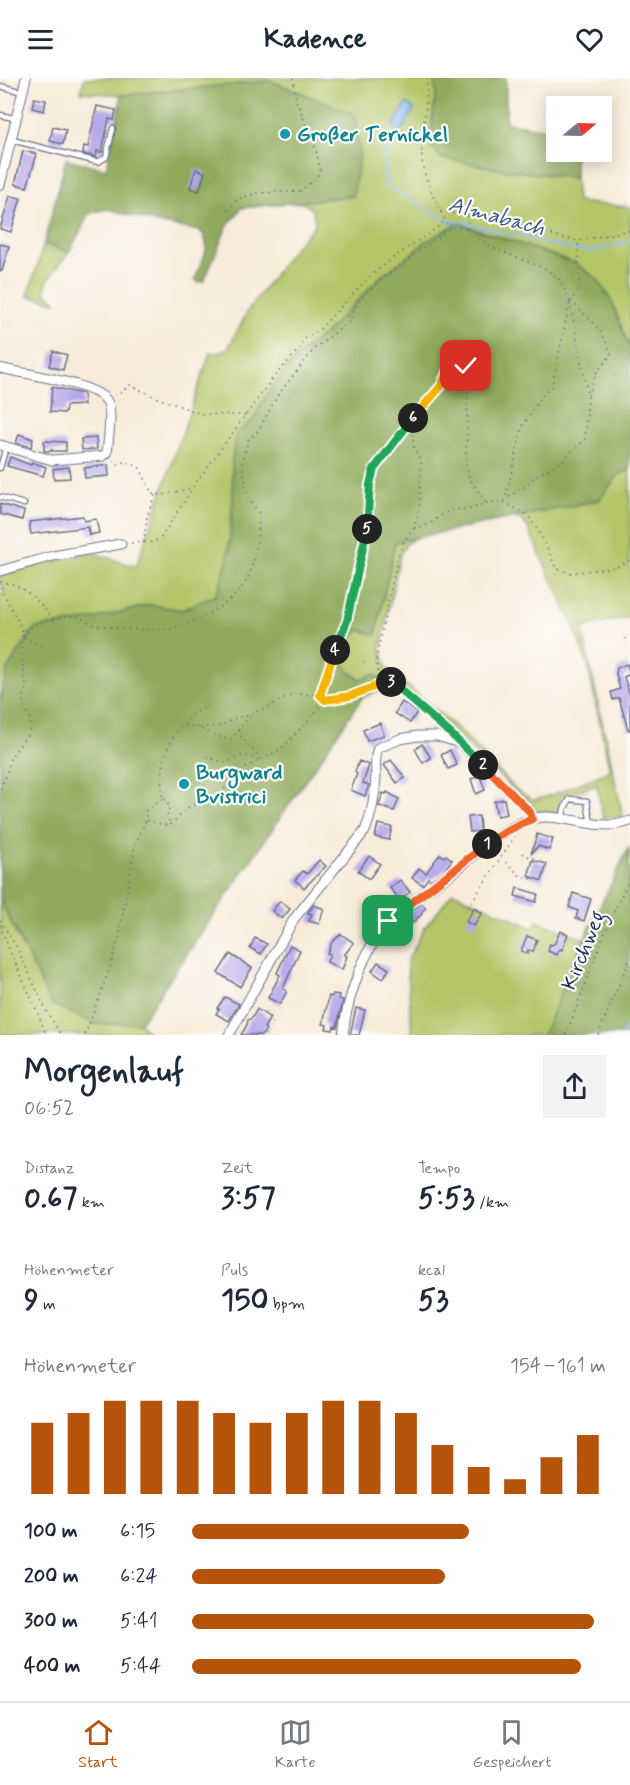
<!DOCTYPE html>
<html lang="de">
<head>
<meta charset="utf-8">
<style>
  :root { --surface:#fff; --page:#f2f2f3; --text:#1f2937; --muted:#747a83; --line:#e0e1e3; --accent:#b45309 }
  body { margin:0; font-family:Mynerve,sans-serif; background:var(--page); color:var(--text); height:100vh; display:flex; flex-direction:column; font-size:22px; white-space:nowrap }
  * { box-sizing:border-box; margin:0 }
  p { font-size:20px; color:var(--muted) }
  .icon { flex:none; width:33px; height:33px; fill:none; stroke:currentColor; stroke-width:2; stroke-linecap:round; stroke-linejoin:round }
  .map { position:relative; height:957px; overflow:hidden }
  .sheet { display:flex; flex-direction:column; background:var(--surface); flex:1 }
  .sheet>* { flex:none }
  .needle { width:39px; rotate:71deg }
  .fabs { position:absolute; left:546px; top:18px; display:grid; gap:12px }
  .fabs a { display:grid; place-items:center; width:66px; height:66px; border-radius:0px; background:var(--surface); box-shadow:0 3px 15px #0003; font-size:30px }
  .pin { position:absolute; display:grid; place-items:center; width:51px; height:51px; color:#fff; margin:-26px; border-radius:12px; box-shadow:0 3px 9px #0006 }
  .km { position:absolute; width:30px; height:30px; margin:-15px; border-radius:50%; background:#222; color:#fff; font-size:16px; line-height:30px; text-align:center }
  .round { display:grid; place-items:center; flex:none; width:63px; height:63px; border-radius:0px; background:var(--page) }
  .headline { display:flex; align-items:center; justify-content:space-between; height:102px; padding:0 24px }
  h1 { font-size:33px; font-weight:700; line-height:45px }
  .stats { display:grid; grid-template-columns:repeat(3,1fr); gap:9px; height:102px; padding:6px 24px }
  .stats div { display:grid; align-content:center }
  .stats b { font-size:30px; font-weight:700 }
  .stats small { font-size:16px; font-weight:400 }
  .stats p { font-size:16px }
  .chart { height:168px; padding:12px 24px }
  .chart p { display:flex; justify-content:space-between }
  .chart svg { width:100%; height:108px; margin-top:6px; stroke:var(--accent); stroke-width:6 }
  ul { padding:0 24px; list-style:none; font-size:20px }
  li { display:grid; grid-template-columns:96px 72px 1fr; align-items:center; height:45px }
  li i { height:15px; border-radius:8px; background:var(--accent) }
  header { display:flex; justify-content:space-between; align-items:center; height:78px; padding:0 24px; background:var(--surface); font-size:27px; font-weight:700 }
  .tabs { display:flex; justify-content:space-around; align-items:center; height:84px; border-top:2px solid var(--line); background:var(--surface); font-size:16px; color:var(--muted) }
  .tabs a { display:grid; justify-items:center; gap:3px }
  .tabs .active { color:var(--accent) }
  .map>svg:first-child { display:block }
</style>
</head>
<body>
<header><svg class="icon" aria-label="menu" viewBox="0 0 24 24"><path d="M4 6h16M4 12h16M4 18h16"/></svg>Kadence<svg class="icon" aria-label="heart" viewBox="0 0 24 24"><path d="M12 20l-8-8c-3-5 5-10 8-4 3-6 11-1 8 4z"/></svg></header>
<div class="map">
<svg width="630" height="957" viewBox="0 0 630 957">
  <rect width="100%" height="100%" fill="#fdfcf7"/>
  <filter id="ink" filterUnits="userSpaceOnUse"><feTurbulence type="fractalNoise" baseFrequency=".0167" numOctaves="2"/><feDisplacementMap in="SourceGraphic" scale="12" xChannelSelector="R" yChannelSelector="G"/><feConvolveMatrix kernelMatrix="1 2 1 2 8 2 1 2 1" color-interpolation-filters="sRGB"/></filter>
  <filter id="wash" filterUnits="userSpaceOnUse"><feTurbulence type="fractalNoise" baseFrequency=".008" numOctaves="4" result="noise"/><feDisplacementMap in="SourceGraphic" scale="24" xChannelSelector="R" yChannelSelector="G"/><feGaussianBlur stdDeviation="1.35" result="paint"/><feColorMatrix in="noise" values="0 0 0 0 0 0 0 0 0 0 0 0 0 0 0 0 0 1.4 0 .05"/><feComposite in="paint" operator="in"/></filter>
  <g filter="url(#wash)">
    <rect width="100%" height="100%" fill="#f8ebd9"/>
    <g fill="#b4c568" stroke="#687a63" stroke-width="1.5">
      <polygon points="84,0 434,0 436,15 429,65 498,91 575,100 577,124 630,129 630,271 611,222 597,201 575,185 474,150 409,178 379,200 329,252 297,278 266,317 254,341 236,356 232,381 233,421 228,481 216,517 182,532 150,527 81,544 35,550 8,590 0,626 0,517 5,512 0,505 0,497 91,474 136,489 210,275 219,275 228,270 248,233 291,174 315,146 313,132 303,125 286,125 353,118 354,36 271,3 122,17 81,14"/>
      <polygon points="44,166 69,174 47,203 45,214 57,224 28,218"/>
      <polygon points="630,392 630,539 582,550 623,739 603,739 597,707 561,718 558,737 535,732 454,654 395,604 389,607 374,596 361,601 349,594 341,580 350,559 360,552 376,557 395,464 417,459 407,465 400,476 381,570 386,589 461,654 517,712 533,722 549,718 610,693 587,585 574,549 527,448 521,441 514,440 599,422 618,397"/>
      <polygon points="453,814 533,850 537,843 584,861 543,957 412,957 407,883 425,849"/>
      <polygon points="0,821 22,869 95,946 140,945 150,957 0,957"/>
    </g>
    <g fill="#8faa5c" stroke="#556c5d" stroke-width="1.5">
      <polygon points="434,0 506,0 506,45 556,52 556,74 575,74 575,100 498,91 441,80 429,65 436,15"/>
      <path d="M271,3l83,33 6,41 -7,41 -111,12 -15,18 -23,55 -6,1 -3,-3c6,-15 19,-36 5,-48l-42,-8 -50,-14 -18,4 -21,39 -25,-8 22,-85 40,10 16,-74z"/>
      <polygon points="458,145 575,185 597,201 611,222 630,271 630,392 618,397 599,422 395,464 376,557 360,552 350,559 341,580 349,594 360,601 374,596 389,607 362,620 140,945 95,946 51,926 0,821 0,626 8,590 35,550 81,544 150,527 182,532 216,517 228,481 233,421 232,381 236,356 254,341 266,317 297,278 329,252 379,200 409,178 426,163"/>
      <polygon points="629,769 630,957 543,957 584,861"/>
    </g>
    <polygon fill="#87baf4" stroke="#5174a9" stroke-width="1.5" points="407,25 414,31 405,48 400,53 393,48"/>
    <g fill="none" stroke-linecap="round" stroke-linejoin="round">
      <g stroke="#87baf4" stroke-width="2">
        <polyline points="397,51 384,70 386,107 444,141 451,144 467,145 565,170 591,173 630,163"/>
        <polyline points="623,957 630,941"/>
      </g>
    </g>
    <g id="blocks">
      <g fill="#b5a5ea">
        <polygon points="34,20 46,22 44,33 32,30"/>
        <polygon points="97,28 116,32 114,42 109,41 102,74 97,73 96,79 83,76 84,68 88,69"/>
        <polygon points="53,49 66,52 63,66 50,63"/>
        <polygon points="23,73 37,76 27,109 15,106"/>
        <polygon points="196,91 205,94 199,113 190,110"/>
        <polygon points="10,118 21,120 11,154 0,151"/>
        <polygon points="0,166 9,168 2,193 0,193"/>
        <polygon points="53,273 67,277 63,292 49,288"/>
        <polygon points="52,309 83,316 84,327 66,328 65,335 50,334"/>
        <polygon points="19,356 33,361 31,369 16,365"/>
        <polygon points="96,360 97,371 82,372 81,361"/>
        <polygon points="44,363 66,364 66,373 52,373 52,371 51,373 44,373"/>
        <polygon points="10,379 31,387 32,384 46,389 43,398 7,388"/>
        <polygon points="108,387 109,398 85,400 84,390"/>
        <polygon points="69,389 70,400 54,401 53,391"/>
        <polygon points="0,426 24,433 22,442 0,436"/>
        <polygon points="83,438 84,443 96,441 99,455 89,457 88,449 31,456 29,444"/>
        <polygon points="627,586 630,596 624,599 630,617 630,652 628,652 619,620 613,622 611,614 620,611 616,596 617,590"/>
        <polygon points="402,624 417,634 410,645 395,635"/>
        <polygon points="380,645 384,657 367,663 363,652"/>
        <polygon points="422,666 431,680 423,685 415,671"/>
        <polygon points="450,672 457,687 448,691 441,677"/>
        <polygon points="391,682 405,700 397,705 384,687"/>
        <polygon points="359,683 369,687 363,705 369,707 365,718 351,712 357,696 355,694"/>
        <polygon points="480,698 485,712 476,716 471,701"/>
        <polygon points="387,714 399,721 394,733 379,728 383,715 386,716"/>
        <polygon points="504,721 507,736 497,738 494,723"/>
        <polygon points="479,738 480,753 470,754 468,739"/>
        <polygon points="378,746 392,749 389,762 375,759"/>
        <polygon points="537,756 553,761 549,772 538,768 531,776"/>
        <polygon points="440,776 444,779 446,777 452,782 444,793 431,802 428,800 423,807 412,800 419,790 426,795"/>
        <polygon points="369,778 380,786 369,801 358,793"/>
        <polygon points="319,782 326,788 304,810 295,802 303,793 307,796"/>
        <polygon points="533,782 547,786 542,803 528,798"/>
        <polygon points="400,802 410,814 400,822 390,810"/>
        <polygon points="517,810 538,816 536,824 515,818"/>
        <polygon points="573,815 591,821 584,843 576,840 578,833 569,829"/>
        <polygon points="280,823 290,831 282,841 272,833"/>
        <polygon points="421,825 426,830 421,834 422,836 411,846 405,838"/>
        <polygon points="314,827 324,831 319,846 309,843 312,836 308,835"/>
        <polygon points="474,830 482,835 474,848 466,844"/>
        <polygon points="372,833 381,840 374,850 365,843"/>
        <polygon points="560,853 568,856 562,872 560,871 557,877 548,873 550,866 552,867 555,865"/>
        <polygon points="341,856 354,865 344,877 347,878 342,892 327,884 330,876 327,875 332,864"/>
        <polygon points="527,858 537,862 533,874 528,872 527,876 521,873"/>
        <polygon points="255,860 267,866 261,876 250,870"/>
        <polygon points="290,867 300,872 283,911 287,913 280,926 268,920 280,897 277,895"/>
        <polygon points="230,876 252,890 240,909 218,895"/>
        <polygon points="378,884 389,891 383,901 372,893"/>
        <polygon points="333,916 339,917 339,921 343,922 337,949 334,948 333,952 326,951 327,947 323,946 329,918 332,919"/>
        <polygon points="225,919 239,926 229,943 216,936 219,931 217,930"/>
        <polygon points="356,930 365,932 359,957 350,957"/>
        <polygon points="257,931 270,940 264,950 266,951 262,957 241,957 247,947 248,942 252,940"/>
      </g>
    </g>
  </g>
  <g filter="url(#ink)">
    <use href="#blocks" fill-opacity="0" stroke="#687189" stroke-width="1.5"/>
    <g fill="none" stroke-linecap="round" stroke-linejoin="round">
      <g stroke="#687189" stroke-width="7">
        <g id="service">
          <polyline points="0,8 23,14"/>
          <polyline points="0,37 18,41"/>
          <polyline points="12,62 98,84 106,79 113,50"/>
          <polyline points="0,390 6,369"/>
          <polyline points="0,419 24,426"/>
          <polyline points="389,603 456,661"/>
          <polyline points="563,740 564,731 570,721 587,723 591,746"/>
        </g>
      </g>
      <g stroke="#687189" stroke-width="11">
        <g id="minor">
          <polyline points="0,107 26,0"/>
          <path d="M0,290c23,6 95,15 107,33 6,10 1,40 0,52l-4,3 -51,4 -52,-15"/>
          <polyline points="0,493 53,478 121,466"/>
          <path d="M229,957l65,-116 71,-88c7,-17 10,-36 11,-54 0,-10 -2,-20 2,-29l22,-9 18,-3h19l23,7 70,68 2,8"/>
          <path d="M343,957c4,-39 24,-96 54,-122 19,-16 40,-28 59,-43 24,-19 46,-41 75,-51 28,-9 66,15 99,2"/>
        </g>
      </g>
      <g stroke="#687189" stroke-width="1.5" stroke-dasharray="1.5 4.5" stroke-linecap="butt">
        <path d="M427,0c1,27 -6,54 -5,81 0,17 19,55 28,70"/>
        <polyline points="228,133 237,121 257,115 300,113 316,100 320,92 316,71 296,22 293,0"/>
        <polyline points="440,133 481,139 578,163 630,152"/>
        <polyline points="467,151 468,138"/>
        <path d="M571,223c17,17 34,30 40,54l-15,18 -8,22"/>
        <polyline points="115,318 130,307 155,319 202,336 245,337"/>
        <polyline points="113,383 118,387 127,383 140,390 152,416 163,417 192,410 273,300 300,270 303,262 319,252 368,200 397,177 434,152 442,145 444,141"/>
        <polyline points="506,418 522,350 540,320 552,308 570,224"/>
        <polyline points="504,424 528,437 545,465 556,490 569,495 616,489 630,482"/>
        <polyline points="414,450 427,447 450,432 470,431 486,425 503,423 526,408 534,399 560,384 585,362 588,319 570,224"/>
        <polyline points="87,451 90,463"/>
        <polyline points="144,464 149,465 160,461 192,411"/>
        <polyline points="131,465 144,464 147,438 155,417"/>
        <path d="M0,504c24,1 39,20 54,38"/>
        <polyline points="0,509 22,551 21,579 26,604 23,626 31,643 29,654 10,680 7,696 0,712"/>
        <path d="M23,558l3,-7c11,-5 41,-16 53,-12 6,2 10,7 16,8 19,3 60,7 78,3 22,-5 58,-24 70,-42 14,-20 14,-49 17,-72l-12,-15 -6,-36 6,-23 10,-9 20,-36 37,-47 34,-26 9,-21 22,-21 52,-39 18,-12 8,-2 9,2 26,19 53,21 14,11 10,21 10,-12 -2,-48"/>
        <polyline points="24,559 44,569"/>
        <polyline points="624,561 630,560"/>
        <polyline points="364,583 366,587"/>
        <polyline points="378,594 376,583 378,570 398,478 405,461 414,451 419,431 421,384 414,370 411,343 441,308 453,281 458,277 465,281 468,301 466,388 469,400 486,425"/>
        <polyline points="250,638 239,651 241,658 260,681"/>
        <polyline points="184,646 193,636 209,627"/>
        <polyline points="200,650 221,648 237,639 244,639 295,616 320,617 332,578 347,543 352,524 364,470 370,406 374,391 410,344"/>
        <path d="M239,651l-8,10h-7l-25,-11 -15,-3c-18,12 -26,53 -21,73l-18,13 1,9 18,5h6l19,-18 27,-10 31,-30 34,-18 27,-28 17,-21 25,-4 33,-13"/>
        <polyline points="207,679 226,685 242,677 259,681"/>
        <polyline points="164,721 170,729 167,736 170,746"/>
        <polyline points="523,775 524,777 538,781"/>
        <polyline points="506,784 519,797 534,802"/>
        <polyline points="465,834 515,758"/>
        <polyline points="0,842 17,870 47,934 61,957"/>
        <path d="M0,847c13,38 33,72 46,110"/>
        <polyline points="266,933 273,945 267,954"/>
        <polyline points="85,957 109,892 119,859 135,767 146,742"/>
        <polyline points="265,957 267,954 265,952"/>
        <polyline points="566,957 603,858 630,799"/>
        <polyline points="598,957 630,880"/>
      </g>
      <use href="#service" stroke="#fff" stroke-width="4.5"/>
      <use href="#minor" stroke="#fff" stroke-width="9"/>
    </g>
  </g>
  <g fill="none" stroke-linecap="round" stroke-linejoin="round" filter="url(#ink)">
    <g stroke="#fff" stroke-width="12">
      <polyline id="split-1" points="388,843 487,766"/>
    </g>
    <g stroke="#fff" stroke-width="12">
      <polyline id="split-2" points="483,687 530,734 532,741 505,754 487,766"/>
    </g>
    <g stroke="#fff" stroke-width="12">
      <polyline id="split-3" points="391,604 451,656 483,687"/>
    </g>
    <g stroke="#fff" stroke-width="12">
      <polyline id="split-4" points="335,572 320,617 325,622 350,618 389,603 391,604"/>
    </g>
    <g stroke="#fff" stroke-width="12">
      <polyline id="split-5" points="335,572 347,543 367,451"/>
    </g>
    <g stroke="#fff" stroke-width="12">
      <polyline id="split-6" points="367,451 370,406 374,391 413,340"/>
    </g>
    <g stroke="#fff" stroke-width="12">
      <polyline id="split-7" points="413,340 441,308 453,281 458,277 465,281 466,288"/>
    </g>
    <use href="#split-1" stroke="#f0652b" stroke-width="8"/>
    <use href="#split-2" stroke="#f0652b" stroke-width="8"/>
    <use href="#split-3" stroke="#22a559" stroke-width="8"/>
    <use href="#split-4" stroke="#f5b400" stroke-width="8"/>
    <use href="#split-5" stroke="#22a559" stroke-width="8"/>
    <use href="#split-6" stroke="#22a559" stroke-width="8"/>
    <use href="#split-7" stroke="#f5b400" stroke-width="8"/>
  </g>
  <g fill="#0f9aa8" stroke="#fdfcf7" stroke-width="2">
    <circle cx="285" cy="56" r="6"/>
    <circle cx="184" cy="706" r="6"/>
  </g>
  <g text-anchor="middle" stroke-width="4.5" stroke-linejoin="round" paint-order="stroke">
    <g font-size="21" font-weight="bold" fill="#0d838f" stroke="#fdfcf7" text-anchor="start">
      <text x="297" y="63">Großer Ternickel</text>
      <text x="196" y="701">Burgward<tspan x="196" dy="24">Bvistrici</tspan></text>
    </g>
    <g font-size="21" fill="#1b2f5e" stroke="#fdfcf7">
      <text transform="translate(583 872) rotate(-68)" y="7">Kirchweg</text>
    </g>
    <g font-size="22" font-style="italic" fill="#3b598b" stroke="#fdfcf7">
      <text transform="translate(497 137) rotate(15)" y="8">Almabach</text>
    </g>
  </g>
</svg>
<div class="fabs">
<a><svg class="needle" viewBox="-14 -14 28 28"><path d="M0-13l5 13h-10z" fill="#e53935"/><path d="M0 13l5-13h-10z" fill="#747a83"/></svg></a>
</div>
<div class="pin" style="left:388px;top:843px;background:#1e9e55"><svg class="icon" aria-label="arrive" viewBox="0 0 24 24"><path d="M6 21V4h12l-3 4 3 4H6"/></svg></div>
<div class="pin" style="left:466px;top:288px;background:#d93025"><svg class="icon" aria-label="check" viewBox="0 0 24 24"><path d="M5 12l5 5 9-10"/></svg></div>
<b class="km" style="left:487px;top:766px">1</b>
<b class="km" style="left:483px;top:687px">2</b>
<b class="km" style="left:391px;top:604px">3</b>
<b class="km" style="left:335px;top:572px">4</b>
<b class="km" style="left:367px;top:451px">5</b>
<b class="km" style="left:413px;top:340px">6</b>
</div>
<section class="sheet">
<div class="headline"><div><h1>Morgenlauf</h1><p>06:52</p></div><a class="round"><svg class="icon" aria-label="share" viewBox="0 0 24 24"><path d="M12 15V3M7 8l5-5 5 5M5 13v7h14v-7"/></svg></a></div>
<div class="stats">
<div><p>Distanz</p><b>0.67<small> km</small></b></div>
<div><p>Zeit</p><b>3:57</b></div>
<div><p>Tempo</p><b>5:53<small> /km</small></b></div>
</div>
<div class="stats">
<div><p>Höhenmeter</p><b>9<small> m</small></b></div>
<div><p>Puls</p><b>150<small> bpm</small></b></div>
<div><p>kcal</p><b>53</b></div>
</div>
<div class="chart"><p><span>Höhenmeter</span>154–161 m</p>
<svg viewBox="0 0 160 44" preserveAspectRatio="none"><path d="M5 44V15M15 44V11M25 44V6M35 44V6M45 44V6M55 44V11M65 44V15M75 44V11M85 44V6M95 44V6M105 44V11M115 44V24M125 44V33M135 44V38M145 44V29M155 44V20"/></svg>
</div>
<ul>
<li><b>100 m</b>6:15<i style="width:67%"></i></li>
<li><b>200 m</b>6:24<i style="width:61%"></i></li>
<li><b>300 m</b>5:41<i style="width:97%"></i></li>
<li><b>400 m</b>5:44<i style="width:94%"></i></li>
</ul>
</section>
<nav class="tabs">
<a class="active"><svg class="icon" aria-label="home" viewBox="0 0 24 24"><path d="M3 11l9-7 9 7M6 9v11h12V9"/></svg>Start</a>
<a><svg class="icon" aria-label="map" viewBox="0 0 24 24"><path d="M3 6l6-2 6 2 6-2v14l-6 2-6-2-6 2zM9 4v14M15 6v14"/></svg>Karte</a>
<a><svg class="icon" aria-label="saved" viewBox="0 0 24 24"><path d="M7 4h10v16l-5-4-5 4z"/></svg>Gespeichert</a>
</nav>
</body>
</html>
